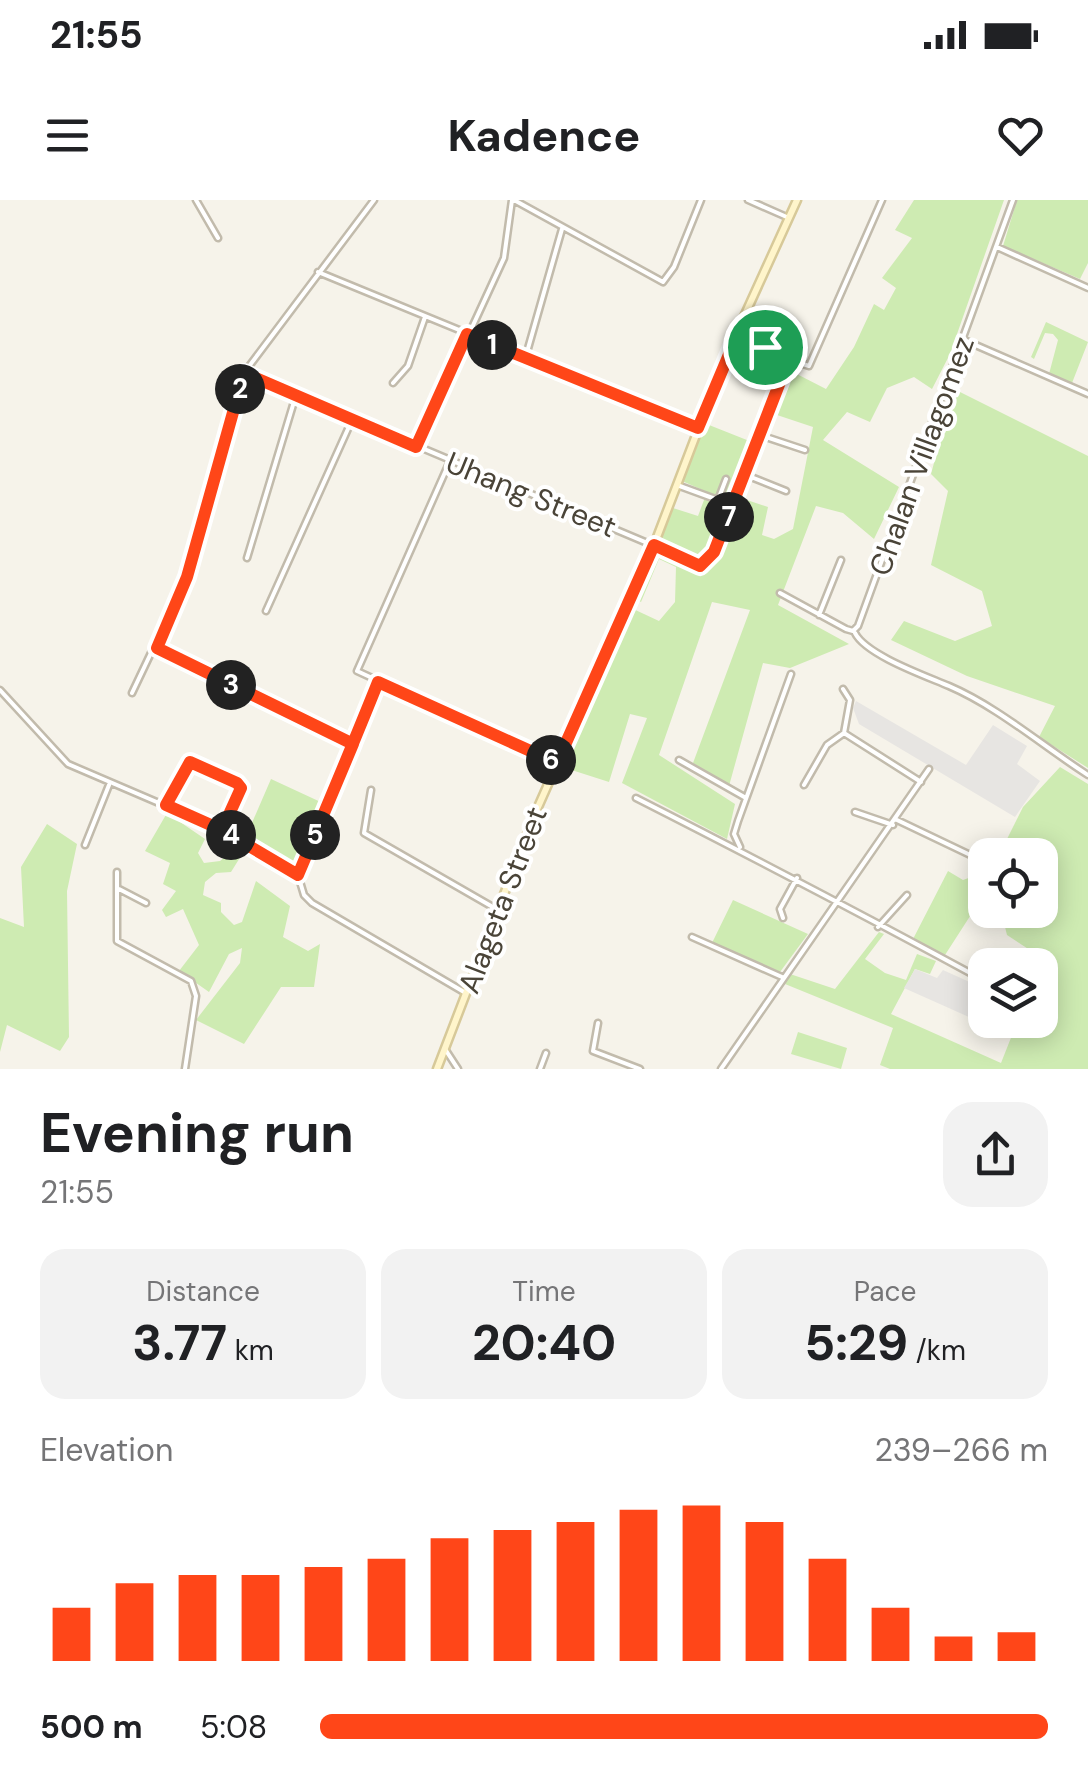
<!DOCTYPE html>
<html lang="en">
<head>
<meta charset="utf-8">
<style>
	body { margin:0; font-family:"DM Sans",sans-serif; background:#f2f2f2; color:#202124; height:100vh; display:flex; flex-direction:column; font-size:38px; white-space:nowrap }
	* { box-sizing:border-box; margin:0 }
	p { font-size:32px; color:#757577 }
	.icon { flex:none; width:55px; height:55px; fill:none; stroke:currentColor; stroke-width:2; stroke-linecap:round; stroke-linejoin:round }
	.map { position:relative; height:869px; overflow:hidden }
	.drawer { display:flex; flex-direction:column; background:#fff; flex:1 }
	.drawer>* { flex:none }
	.controls { position:absolute; left:968px; top:638px; display:grid; gap:20px }
	.controls a { display:grid; place-items:center; width:90px; height:90px; border-radius:20px; background:#fff; box-shadow:0 5px 25px #0003; font-size:50px }
	.pin { position:absolute; display:grid; place-items:center; width:85px; height:85px; color:#fff; margin:-42px; border:5px solid #fff; border-radius:50%; box-shadow:0 2px 10px #0007 }
	.km { position:absolute; width:50px; height:50px; margin:-25px; border-radius:50%; background:#222; color:#fff; font-size:28px; line-height:50px; text-align:center }
	.round { display:grid; place-items:center; flex:none; width:105px; height:105px; border-radius:30px; background:#f2f2f2 }
	.summary { display:flex; align-items:center; justify-content:space-between; height:170px; padding:0 40px }
	h1 { font-size:55px; font-weight:700; line-height:75px }
	.figures { display:grid; grid-template-columns:repeat(3,1fr); gap:15px; height:170px; padding:10px 40px }
	.figures div { display:grid; align-content:center; border-radius:25px; background:#f2f2f2; text-align:center }
	.figures b { font-size:50px; font-weight:700 }
	.figures small { font-size:28px; font-weight:400 }
	.figures p { font-size:28px }
	.chart { height:280px; padding:20px 40px }
	.chart p { display:flex; justify-content:space-between }
	.chart svg { width:100%; height:180px; margin-top:10px; stroke:#ff4618; stroke-width:6 }
	ul { padding:0 40px; list-style:none; font-size:32px }
	li { display:grid; grid-template-columns:160px 120px 1fr; align-items:center; height:75px }
	li i { height:25px; border-radius:12px; background:#ff4618 }
	.status { display:flex; justify-content:space-between; align-items:center; height:70px; padding:0 50px; background:#fff; direction:ltr }
	.status svg { height:28px; fill:currentColor }
	header { display:flex; justify-content:space-between; align-items:center; height:130px; padding:0 40px; background:#fff; font-size:45px; font-weight:700 }
	.map>svg:first-child { display:block }
	.green { fill:#ceebb2 }
	.parking { fill:#e7e5e2 }
	.lines { fill:none; stroke-linecap:round; stroke-linejoin:round }
	.minor-casing { stroke:#c2bbac; stroke-width:9 }
	.secondary-casing { stroke:#d7c999; stroke-width:11 }
	.minor { stroke:#fff; stroke-width:4 }
	.secondary { stroke:#fff5cb; stroke-width:6 }
	.route-casing { stroke:#fff; stroke-width:20 }
	.route { stroke:#ff4618; stroke-width:12 }
	.labels { text-anchor:middle; stroke-width:8; stroke-linejoin:round; paint-order:stroke }
	.street-label { font-size:30px; fill:#4a4438; stroke:#fff }
</style>
</head>
<body>
<div class="status"><b>21:55</b><svg viewBox="0 0 49 12"><path d="M0 12V9h3v3zM5 12V6h3v6zM10 12V3h3v9zM15 12V0h3v12zM26 1h20v11H26zM47 4h2v5h-2z"/></svg></div>
<header><svg class="icon" aria-label="menu" viewBox="0 0 24 24"><path d="M4 6h16M4 12h16M4 18h16"/></svg>Kadence<svg class="icon" aria-label="heart" viewBox="0 0 24 24"><path d="M12 20l-8-8c-3-5 5-10 8-4 3-6 11-1 8 4z"/></svg></header>
<div class="map">
<svg width="1088" height="869" viewBox="0 0 1088 869">
	<rect width="100%" height="100%" fill="#f6f3ea"/>
	<!-- green -->
	<path class="green" d="M 914,0 L 1004,0 L 950,154 L 932,189 L 914,177 L 887,188 L 870,222 L 847,212 L 823,240 L 899,287 L 874,339 L 843,313 L 816,306 L 778,405 L 849,444 L 790,468 L 763,463 L 729,586 L 693,563 L 750,410 L 712,402 L 659,555 L 735,604 L 727,639 L 622,583 L 647,518 L 630,514 L 609,582 L 556,565 L 629,407 L 659,421 L 675,402 L 676,367 L 659,359 L 641,402 L 635,399 L 673,308 L 698,316 L 707,292 L 682,281 L 704,223 L 762,246 L 744,299 L 768,307 L 762,335 L 774,339 L 793,329 L 813,227 L 777,215 L 769,232 L 763,230 L 787,169 L 826,189 L 854,147 L 874,104 L 884,110 L 896,88 L 882,78 L 912,38 L 895,30 Z
		M 1017,0 L 1088,0 L 1088,63 L 1080,79 L 1003,46 Z
		M 1046,122 L 1088,142 L 1072,183 L 1049,174 L 1058,140 L 1053,134 L 1045,133 L 1034,159 L 1031,157 Z
		M 954,189 L 1088,256 L 1088,568 L 1039,537 L 1055,506 L 967,476 L 891,440 L 904,421 L 955,441 L 992,426 L 982,391 L 931,365 L 948,291 L 931,274 Z
		M 1060,567 L 1088,584 L 1088,869 L 890,869 L 880,865 L 893,828 L 785,784 L 790,774 L 835,789 L 879,732 L 884,734 L 865,759 L 885,773 L 906,780 L 917,754 L 936,761 L 930,774 L 915,769 L 891,814 L 1001,863 L 1018,820 L 1040,820 L 1039,756 L 1007,735 L 1005,727 L 974,710 L 945,755 L 912,741 L 948,671 L 963,680 L 985,672 L 985,710 L 1040,710 L 1040,655 L 999,655 L 1023,607 Z
		M 271,579 L 325,604 L 297,669 L 245,639 Z
		M 167,613 L 205,639 L 198,653 L 204,663 L 220,661 L 237,647 L 246,648 L 231,672 L 216,673 L 205,682 L 203,695 L 221,703 L 221,712 L 234,725 L 242,722 L 256,681 L 290,706 L 283,737 L 308,751 L 320,744 L 314,787 L 281,787 L 244,844 L 196,820 L 240,763 L 242,748 L 229,754 L 209,792 L 179,771 L 199,745 L 183,709 L 166,717 L 162,710 L 176,691 L 163,684 L 170,663 L 145,651 Z
		M 47,624 L 77,644 L 67,691 L 69,837 L 60,851 L 7,825 L 0,852 L 0,718 L 24,727 L 21,667 Z
		M 733,700 L 808,734 L 780,772 L 712,743 Z
		M 798,832 L 847,848 L 841,869 L 791,854 Z"/>
	<!-- parking -->
	<path class="parking" d="M 856,501 L 966,565 L 993,525 L 1027,546 L 1017,564 L 1040,581 L 1015,617 L 859,524 L 853,508 Z
		M 915,769 L 937,778 L 943,770 L 985,789 L 985,820 L 1003,820 L 998,830 L 904,788 Z"/>
	<g class="lines">
		<defs>
			<path id="minor" d="M 196,0 L 218,38
				M 514,0 L 663,82 L 674,67 L 701,0
				M 748,0 L 789,18
				M 997,47 L 1088,88
				M 318,72 L 698,228
				M 964,140 L 1088,194
				M 525,159 L 562,29
				M 787,159 L 809,166 L 882,0
				M 244,173 L 702,366 L 736,301 L 787,164 L 785,158 L 738,133
				M 393,183 L 408,166 L 425,117
				M 760,235 L 805,250
				M 417,247 L 504,58 L 512,0
				M 450,261 L 357,471 L 557,563
				M 746,275 L 786,291
				M 677,285 L 718,300 L 726,279
				M 247,358 L 296,195
				M 780,393 L 846,429 L 853,431 L 858,426 L 1013,0
				M 266,411 L 352,220
				M 819,415 L 841,360
				M 855,433 C 866,455 926,476 949,486 C 998,507 1044,547 1088,575
				M 157,448 L 353,544
				M 843,489 L 850,500 L 844,533
				M 0,490 L 68,564 L 222,630 L 298,675 L 304,695 L 312,703 L 464,792
				M 132,493 L 187,377 L 244,173 L 374,0
				M 679,560 L 746,598
				M 804,585 L 827,545 L 844,533 L 921,582
				M 371,590 L 364,633 L 498,710
				M 636,598 C 754,658 869,718 985,781
				M 166,605 L 190,563 L 237,583 L 241,588 L 222,630
				M 855,612 L 893,625
				M 897,620 L 985,662
				M 85,645 L 109,585
				M 740,647 L 734,634 L 738,621 L 791,474
				M 117,672 L 117,741 L 191,781 L 196,796 L 185,869
				M 298,675 L 378,482
				M 119,689 L 146,703
				M 783,718 L 780,709 L 797,678
				M 878,727 L 907,695
				M 692,737 L 782,777
				M 598,823 L 593,851 L 640,869
				M 445,849 L 458,869
				M 540,869 L 546,853
				M 721,869 L 929,569"/>
			<path id="secondary" d="M 437,869 L 534,616 L 654,345 L 727,154 L 797,0"/>
		</defs>
		<!-- minor casing -->
		<use href="#minor" class="minor-casing"/>
		<!-- secondary casing -->
		<use href="#secondary" class="secondary-casing"/>
		<!-- minor -->
		<use href="#minor" class="minor"/>
		<!-- secondary -->
		<use href="#secondary" class="secondary"/>
	</g>
	<g class="lines">
		<defs>
			<path id="route" d="M 765,147 L 738,133 L 698,228 L 467,134 L 416,247 L 244,173 L 187,377 L 157,448 L 353,544 L 298,675 L 222,630 L 166,605 L 190,562 L 237,583 L 241,588 L 222,630 L 298,675 C 325,611 352,547 378,482 L 557,563 L 654,345 L 700,366 L 714,352 L 787,164 L 765,147"/>
		</defs>
		<!-- route casing -->
		<use href="#route" class="route-casing"/>
		<!-- route -->
		<use href="#route" class="route"/>
	</g>
	<g class="labels">
		<!-- street labels -->
		<g class="street-label">
			<text transform="translate(922 256) rotate(-70)" y="10">Chalan Villagomez</text>
			<text transform="translate(531 295) rotate(22)" y="10">Uhang Street</text>
			<text transform="translate(503 700) rotate(-69)" y="10">Alageta Street</text>
		</g>
	</g>
</svg>
<div class="controls">
<a><svg class="icon" aria-label="locate" viewBox="0 0 24 24"><circle cx="12" cy="12" r="6"/><path d="M12 2v4M12 18v4M2 12h4M18 12h4"/></svg></a>
<a><svg class="icon" aria-label="layers" viewBox="0 0 24 24"><path d="M12 4l9 5-9 5-9-5zM3 14l9 5 9-5"/></svg></a>
</div>
<div class="pin" style="left:765px;top:147px;background:#1e9e55"><svg class="icon" aria-label="arrive" viewBox="0 0 24 24"><path d="M6 21V4h12l-3 4 3 4H6"/></svg></div>
<b class="km" style="left:492px;top:145px">1</b>
<b class="km" style="left:240px;top:189px">2</b>
<b class="km" style="left:231px;top:485px">3</b>
<b class="km" style="left:231px;top:635px">4</b>
<b class="km" style="left:315px;top:635px">5</b>
<b class="km" style="left:551px;top:560px">6</b>
<b class="km" style="left:729px;top:317px">7</b>
</div>
<section class="drawer">
<div class="summary"><div><h1>Evening run</h1><p>21:55</p></div><a class="round"><svg class="icon" aria-label="share" viewBox="0 0 24 24"><path d="M12 15V3M7 8l5-5 5 5M5 13v7h14v-7"/></svg></a></div>
<div class="figures">
<div><p>Distance</p><b>3.77<small> km</small></b></div>
<div><p>Time</p><b>20:40</b></div>
<div><p>Pace</p><b>5:29<small> /km</small></b></div>
</div>
<div class="chart"><p><span>Elevation</span>239–266 m</p>
<svg viewBox="0 0 160 44" preserveAspectRatio="none"><path d="M5 44V31M15 44V25M25 44V23M35 44V23M45 44V21M55 44V19M65 44V14M75 44V12M85 44V10M95 44V7M105 44V6M115 44V10M125 44V19M135 44V31M145 44V38M155 44V37"/></svg>
</div>
<ul>
<li><b>500 m</b>5:08<i style="width:100%"></i></li>
</ul>
</section>
</body>
</html>
